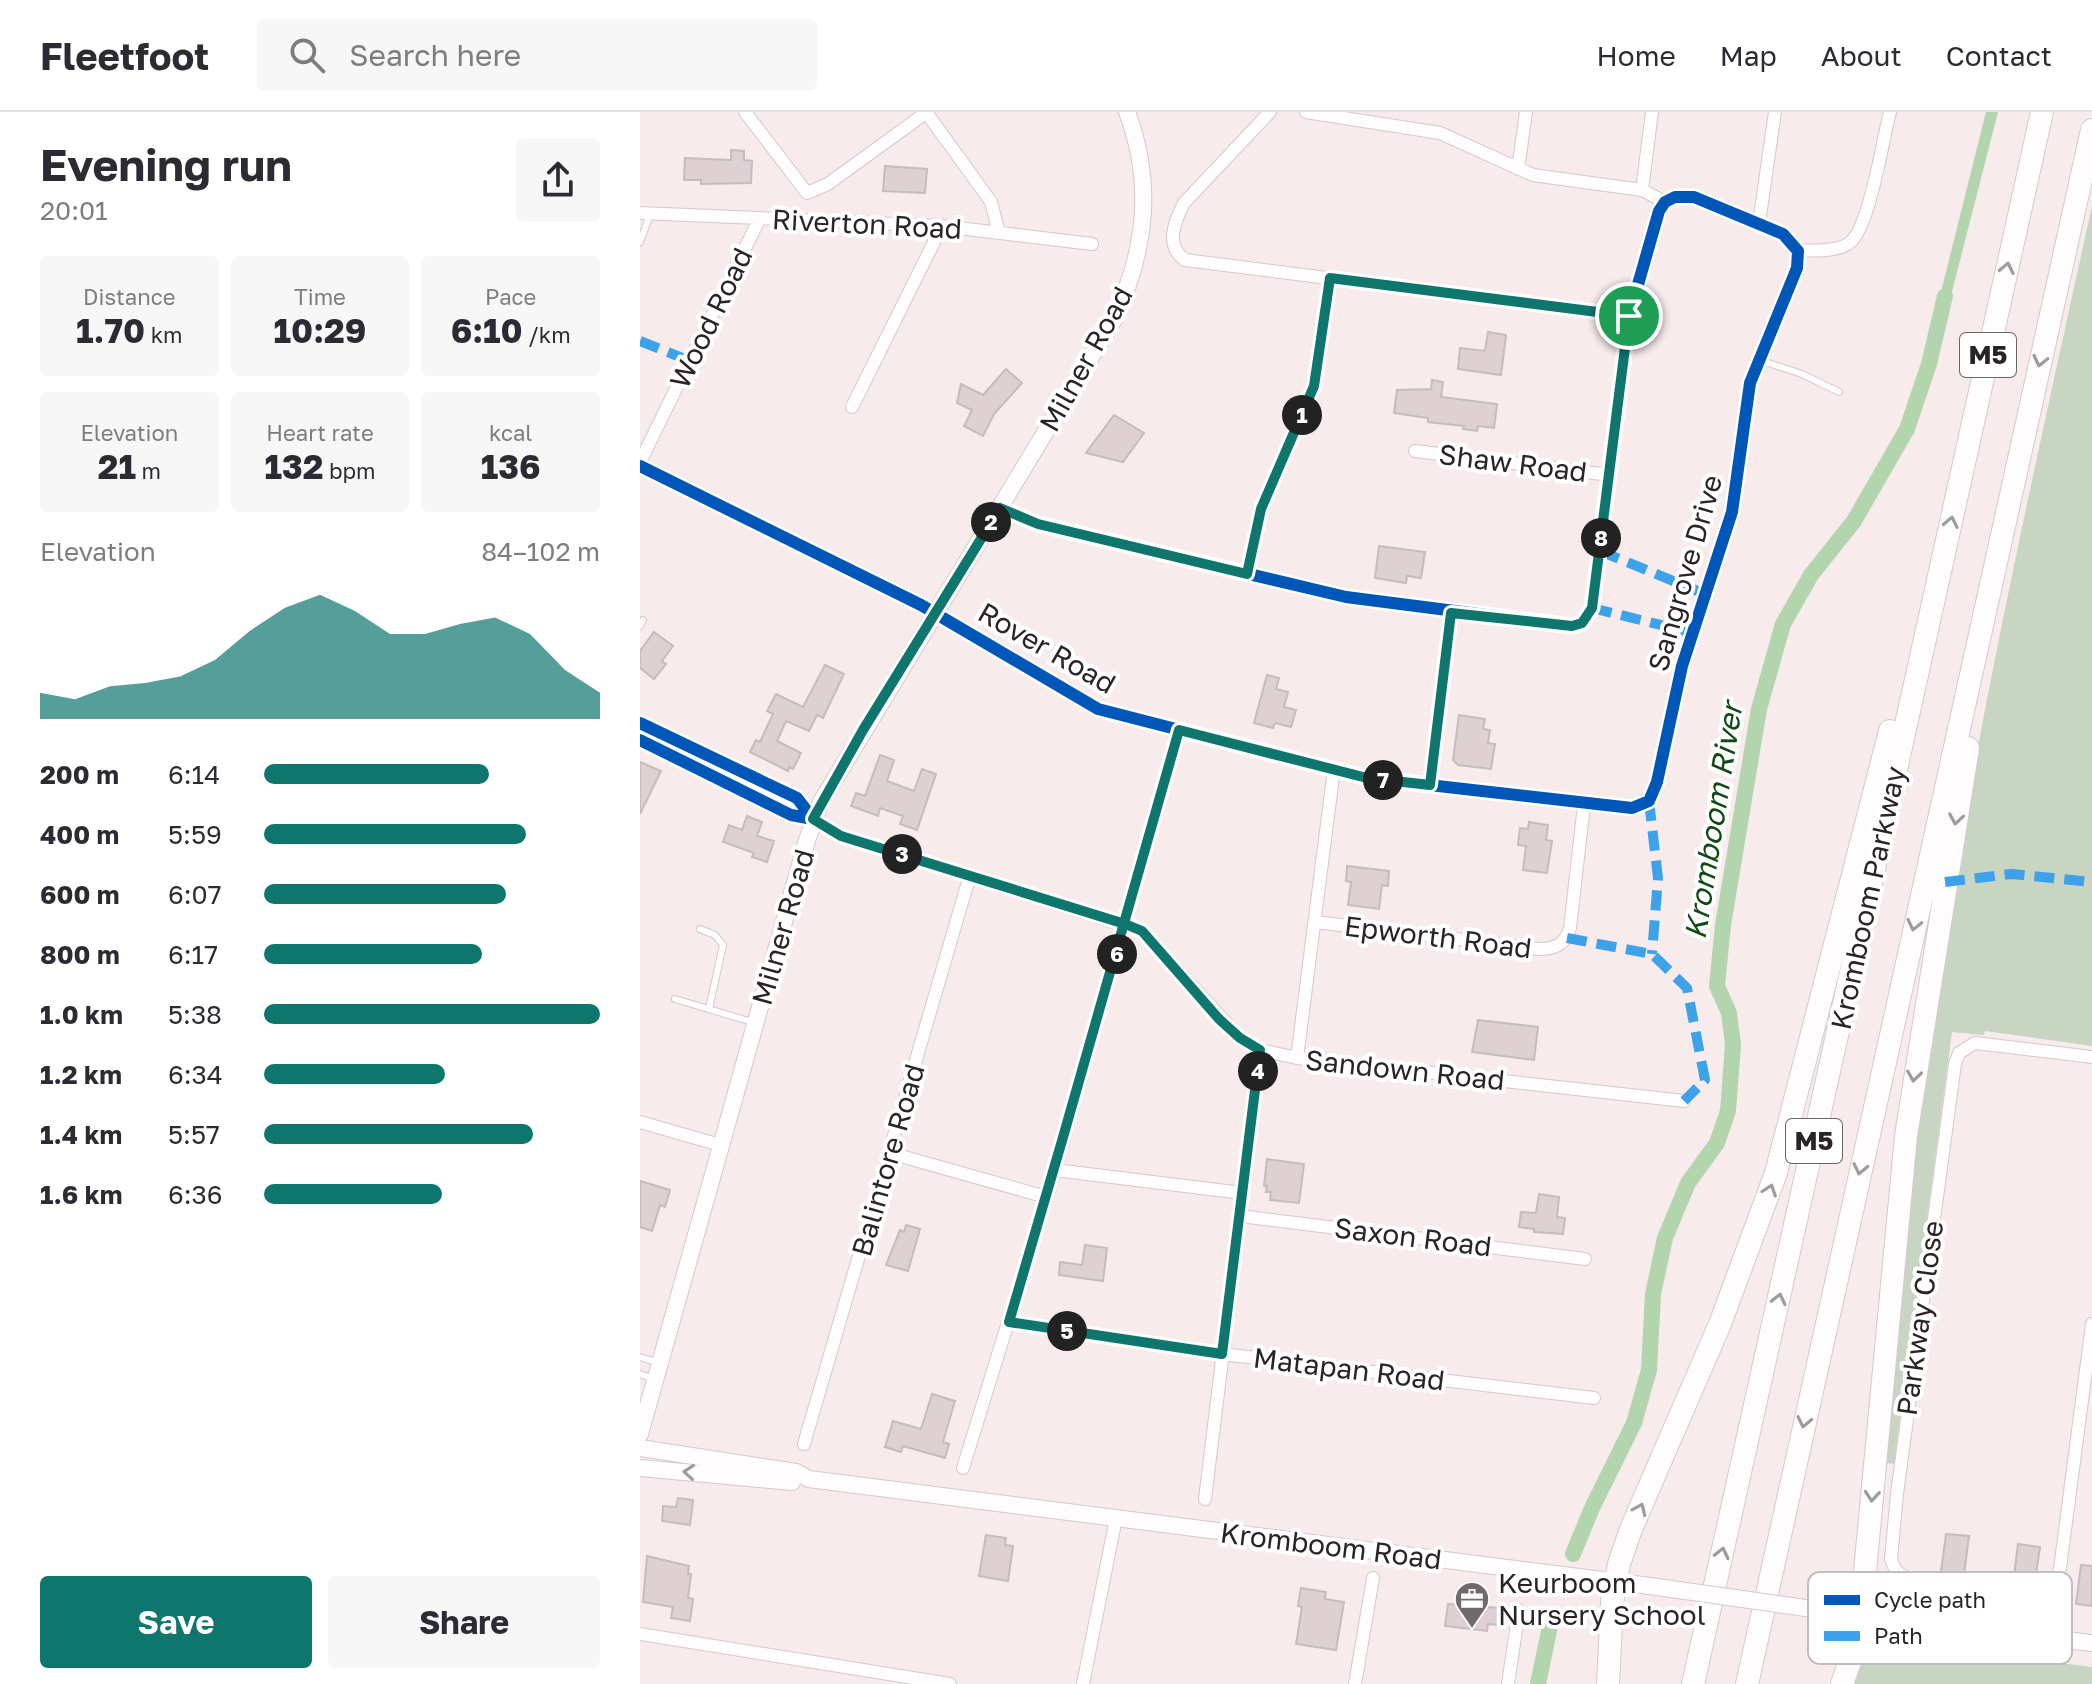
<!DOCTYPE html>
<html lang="en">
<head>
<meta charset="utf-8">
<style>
	body { margin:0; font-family:"Golos Text",sans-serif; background:#f7f7f7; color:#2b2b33; height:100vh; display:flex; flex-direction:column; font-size:30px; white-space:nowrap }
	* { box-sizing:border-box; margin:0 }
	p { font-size:26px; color:#7c7c81 }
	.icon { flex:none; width:44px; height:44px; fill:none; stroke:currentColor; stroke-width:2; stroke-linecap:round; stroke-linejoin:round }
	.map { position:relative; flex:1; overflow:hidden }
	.panel { display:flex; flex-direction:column; background:#fff; width:640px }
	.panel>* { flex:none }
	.pin { position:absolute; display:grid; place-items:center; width:68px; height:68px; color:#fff; margin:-34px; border:4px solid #fff; border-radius:50%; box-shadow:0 2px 8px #0007 }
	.km { position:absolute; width:40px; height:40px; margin:-20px; border-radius:50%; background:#222; color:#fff; font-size:22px; line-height:40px; text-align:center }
	.round { display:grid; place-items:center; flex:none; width:84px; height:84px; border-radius:8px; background:#f7f7f7 }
	.head { display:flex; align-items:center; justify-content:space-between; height:136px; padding:0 40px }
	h1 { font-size:44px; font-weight:700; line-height:60px }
	.metrics { display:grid; grid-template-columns:repeat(3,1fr); gap:12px; height:136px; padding:8px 40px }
	.metrics div { display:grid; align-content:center; border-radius:8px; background:#f7f7f7; text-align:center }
	.metrics b { font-size:34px; font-weight:700 }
	.metrics small { font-size:22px; font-weight:400 }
	.metrics p { font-size:22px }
	.chart { height:224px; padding:16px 40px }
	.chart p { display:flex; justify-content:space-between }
	.chart svg { width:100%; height:144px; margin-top:8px; fill:#0f766e; opacity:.7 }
	.primary-button { display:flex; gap:16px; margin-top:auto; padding:16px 40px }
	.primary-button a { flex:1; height:92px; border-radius:8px; background:#0f766e; color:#fff; font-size:32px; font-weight:700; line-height:92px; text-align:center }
	.primary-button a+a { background:#f7f7f7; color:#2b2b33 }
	ul { padding:0 40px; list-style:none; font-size:26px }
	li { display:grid; grid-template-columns:128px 96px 1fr; align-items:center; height:60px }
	li i { height:20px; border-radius:10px; background:#0f766e }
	header { display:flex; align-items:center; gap:48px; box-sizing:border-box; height:112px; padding:0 40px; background:#fff; border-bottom:2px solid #e1e1e2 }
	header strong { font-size:38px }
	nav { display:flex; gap:44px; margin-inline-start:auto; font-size:28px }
	.search { width:560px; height:72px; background:#f7f7f7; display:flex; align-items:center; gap:20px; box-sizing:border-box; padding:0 28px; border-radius:8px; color:#7c7c81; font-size:30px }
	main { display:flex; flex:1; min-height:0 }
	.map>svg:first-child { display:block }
	.green { fill:#c7d5c2 }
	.water { fill:#b2d5ae }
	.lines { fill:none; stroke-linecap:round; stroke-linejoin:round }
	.canal { stroke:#b2d5ae; stroke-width:16 }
	.building { fill:#dfd0d3; stroke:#c6bcbd; stroke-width:2 }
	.lane-casing { stroke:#d4c9cb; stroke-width:8 }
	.street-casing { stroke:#d4c9cb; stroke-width:14 }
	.secondary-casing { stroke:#d4c9cb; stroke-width:18 }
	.highway-casing { stroke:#d4c9cb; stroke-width:24 }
	.lane { stroke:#fefcfc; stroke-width:6 }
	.street { stroke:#fefcfc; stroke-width:12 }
	.secondary { stroke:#fefcfc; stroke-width:16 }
	.highway { stroke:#fefcfc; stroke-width:22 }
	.secondary-bridge-casing { stroke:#d4c9cb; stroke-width:18; stroke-linecap:butt }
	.secondary-bridge { stroke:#fefcfc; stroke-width:16 }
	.quiet { stroke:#3ea2eb; stroke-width:10; stroke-dasharray:20 10; stroke-linecap:butt }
	.cycleway-casing { stroke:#fff; stroke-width:17 }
	.cycleway { stroke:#0057b8; stroke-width:12 }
	.oneway { stroke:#9f9a9b }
	.route-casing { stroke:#fff; stroke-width:16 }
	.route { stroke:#0f766e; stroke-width:10 }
	.labels { text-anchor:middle; stroke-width:8; stroke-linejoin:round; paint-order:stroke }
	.shield { fill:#fff; stroke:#6b6566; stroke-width:2 }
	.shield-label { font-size:26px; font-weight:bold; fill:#2b2324 }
	.street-label { font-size:28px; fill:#2b2324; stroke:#fff }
	.poi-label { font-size:28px; fill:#2b2324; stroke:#fff; text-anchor:start }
	.water-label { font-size:30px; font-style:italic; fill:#0f4914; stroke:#fff }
	.key { fill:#fff; stroke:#bfbdbd; stroke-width:2 }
	.key-label { font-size:22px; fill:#2b2324 }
</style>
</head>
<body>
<header>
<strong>Fleetfoot</strong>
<div class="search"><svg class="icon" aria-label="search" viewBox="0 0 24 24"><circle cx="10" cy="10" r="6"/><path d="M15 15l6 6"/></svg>Search here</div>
<nav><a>Home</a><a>Map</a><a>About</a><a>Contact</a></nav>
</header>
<main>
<section class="panel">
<div class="head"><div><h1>Evening run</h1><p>20:01</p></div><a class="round"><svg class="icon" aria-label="share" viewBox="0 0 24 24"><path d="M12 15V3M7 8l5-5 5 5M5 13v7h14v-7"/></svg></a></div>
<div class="metrics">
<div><p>Distance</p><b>1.70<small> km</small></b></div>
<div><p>Time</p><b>10:29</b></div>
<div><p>Pace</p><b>6:10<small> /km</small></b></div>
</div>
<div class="metrics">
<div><p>Elevation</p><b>21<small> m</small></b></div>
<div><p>Heart rate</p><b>132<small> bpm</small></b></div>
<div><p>kcal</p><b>136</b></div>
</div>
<div class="chart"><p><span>Elevation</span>84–102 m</p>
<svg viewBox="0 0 160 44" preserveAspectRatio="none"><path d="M0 44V36L10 38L20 34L30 33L40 31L50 26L60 17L70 10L80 6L90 11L100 18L110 18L120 15L130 13L140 18L150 29L160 36V44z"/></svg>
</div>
<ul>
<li><b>200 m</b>6:14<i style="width:67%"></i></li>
<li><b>400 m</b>5:59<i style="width:78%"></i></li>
<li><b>600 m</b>6:07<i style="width:72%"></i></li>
<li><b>800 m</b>6:17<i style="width:65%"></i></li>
<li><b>1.0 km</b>5:38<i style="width:100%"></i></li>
<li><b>1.2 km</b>6:34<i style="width:54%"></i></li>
<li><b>1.4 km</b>5:57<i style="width:80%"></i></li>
<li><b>1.6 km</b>6:36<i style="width:53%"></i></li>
</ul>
<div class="primary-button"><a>Save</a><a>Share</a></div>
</section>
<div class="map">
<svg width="1452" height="1572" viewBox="0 0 1452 1572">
	<rect width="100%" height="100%" fill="#f7ebec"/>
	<!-- green -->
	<path class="green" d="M 1452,94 L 1452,934 L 1345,919 L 1344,923 L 1312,920 L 1254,1352 L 1247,1351 C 1258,1215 1267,1078 1286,943 C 1327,657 1390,375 1452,94 Z
		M 1245,1529 L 1452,1555 L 1452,1572 L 1213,1572 C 1220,1554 1224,1531 1245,1529 Z"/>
	<!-- water -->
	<path class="water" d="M 1346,0 L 1358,0 L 1305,207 L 1295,204 Z"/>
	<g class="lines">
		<!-- canal -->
		<path class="canal" d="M 933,1442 L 952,1396 L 994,1311 L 1009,1258 L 1013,1182 L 1025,1126 L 1048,1071 L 1077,1031 L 1088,999 L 1093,932 L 1089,901 L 1077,874 L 1083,813 L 1119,597 L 1143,512 L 1171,463 L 1214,409 L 1267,317 L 1289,252 L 1305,184
			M 898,1572 L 909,1519"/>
	</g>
	<!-- building -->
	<path class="building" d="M 91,38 L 104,39 L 104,48 L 112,49 L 111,71 L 61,72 L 61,68 L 44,68 L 45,46 L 91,48 Z
		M 245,54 L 287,57 L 285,81 L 243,79 Z
		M 848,220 L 866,223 L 861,263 L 818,257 L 820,236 L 845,239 Z
		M 366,257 L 382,271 L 354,302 L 343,324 L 324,314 L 332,298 L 317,291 L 321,272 L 343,283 Z
		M 792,268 L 803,270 L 801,285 L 857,292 L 854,316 L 838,314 L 837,319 L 823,317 L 824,314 L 788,310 L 788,306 L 754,301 L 757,278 L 791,277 Z
		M 474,303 L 504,321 L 483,350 L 446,341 Z
		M 739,434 L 785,440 L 781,466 L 767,464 L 766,471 L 735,466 Z
		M 14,520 L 33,534 L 22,549 L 26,552 L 14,567 L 0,556 L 0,539 Z
		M 185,553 L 204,562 L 183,606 L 177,603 L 169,619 L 146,609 L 137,629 L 161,641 L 153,657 L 149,655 L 148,659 L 110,640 L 116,628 L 120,630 L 133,602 L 127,599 L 136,582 L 163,595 Z
		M 627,563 L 639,566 L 636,577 L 648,580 L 644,595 L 656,598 L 651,615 L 635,611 L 633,616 L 614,611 Z
		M 819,603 L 845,607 L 843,617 L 850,618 L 848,631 L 855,632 L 851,657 L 818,653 L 813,648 Z
		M 240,643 L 254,648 L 247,669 L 274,679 L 282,657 L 296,662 L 277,718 L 260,712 L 263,704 L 240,696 L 238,704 L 211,694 L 216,681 L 225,684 Z
		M 0,650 L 21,659 L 0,702 Z
		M 107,704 L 122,710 L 117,724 L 134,729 L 127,750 L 112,745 L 114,741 L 83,730 L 89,713 L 102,718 Z
		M 889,710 L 908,713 L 906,728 L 912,729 L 907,761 L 883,758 L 886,734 L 878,733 L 880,716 L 888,717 Z
		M 707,754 L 749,759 L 748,774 L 742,773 L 739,797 L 708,793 L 711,770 L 706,769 Z
		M 838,908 L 898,915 L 894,948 L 832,940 Z
		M 627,1047 L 664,1052 L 659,1091 L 630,1088 L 631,1080 L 626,1080 L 627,1074 L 624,1074 Z
		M 0,1069 L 30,1078 L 25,1095 L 20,1093 L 12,1119 L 0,1115 Z
		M 899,1082 L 919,1085 L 917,1105 L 925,1106 L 923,1122 L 894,1120 L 894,1117 L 879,1115 L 881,1100 L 896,1101 Z
		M 266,1113 L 280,1117 L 268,1159 L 246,1153 L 260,1118 L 264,1120 Z
		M 445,1133 L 467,1136 L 463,1169 L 419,1163 L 420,1150 L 442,1153 Z
		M 292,1282 L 315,1289 L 303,1330 L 309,1332 L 305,1346 L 263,1334 L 261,1340 L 245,1335 L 253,1309 L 281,1317 Z
		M 38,1386 L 53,1388 L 50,1413 L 22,1409 L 23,1394 L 36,1395 Z
		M 1306,1422 L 1329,1424 L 1322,1478 L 1299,1475 Z
		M 346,1423 L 366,1426 L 365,1433 L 373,1434 L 368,1469 L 339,1464 Z
		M 1378,1432 L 1400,1435 L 1392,1490 L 1371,1488 Z
		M 7,1444 L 49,1454 L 48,1462 L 51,1462 L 48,1486 L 53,1487 L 50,1509 L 31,1506 L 33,1495 L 3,1490 Z
		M 1441,1453 L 1452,1454 L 1452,1494 L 1436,1492 Z
		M 661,1476 L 686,1480 L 685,1487 L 704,1490 L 696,1538 L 656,1532 L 662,1495 L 658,1494 Z
		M 808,1492 L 861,1496 L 859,1513 L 848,1512 L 847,1519 L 805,1514 Z"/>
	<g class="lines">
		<defs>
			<path id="lane" d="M 0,130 L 10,103
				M 1119,248 L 1162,262 L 1199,280
				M 0,514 L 3,508
				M 60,817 L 75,823 L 83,833 L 69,897
				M 35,887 L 112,910
				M 0,1245 L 19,1251
				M 0,1262 L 15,1267"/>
			<path id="street" d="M 105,0 L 167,81
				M 286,0 L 351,90 L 359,121
				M 630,0 L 544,91 C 534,110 525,134 545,148 L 989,204
				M 666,0 L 800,21 L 893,63 L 1002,78 L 1025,90
				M 878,57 L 886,0
				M 1002,78 L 1012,0
				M 167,81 L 188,72 L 287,0
				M 0,101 L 302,114 L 452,132
				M 1119,111 L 1135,0
				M 1158,139 C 1173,138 1195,140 1208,132 C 1229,120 1243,26 1250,0
				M 212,295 L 302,114
				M 775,339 L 970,363
				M 0,350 L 120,106
				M 0,354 L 281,493 L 458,597 L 727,666 L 992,696 L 1009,689 L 1017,670 L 1042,554 L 1092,400 L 1110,271 L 1157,156 L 1158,139 L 1143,122 L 1054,85 L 1035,85 L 1025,90 L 1019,99 L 989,204 L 952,496 L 942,511 L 932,514 L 706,485 L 398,412 L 360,396
				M 607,462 L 621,397 L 674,274 L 690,166
				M 790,673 L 811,501
				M 173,707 L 201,724 L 502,819 L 600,926 L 620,938 L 657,946 L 1044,989
				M 676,810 L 898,837 C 915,837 925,833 930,816 L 944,693
				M 657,946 L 694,657
				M 0,1010 L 80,1033
				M 250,1041 L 406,1085
				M 415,1058 L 602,1081
				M 600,1104 L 945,1147
				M 369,1210 L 582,1242 L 954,1286
				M 164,1332 L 330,763
				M 323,1356 L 415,1058 L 539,618
				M 565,1387 L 620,938
				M 1278,1468 C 1263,1466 1256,1463 1251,1447 L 1257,1382 L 1315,952 L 1319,941 L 1335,931 L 1452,945
				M 0,1522 L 310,1572
				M 1411,1525 L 1452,1212
				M 443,1572 L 476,1406
				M 715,1572 L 733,1466
				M 868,1572 L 879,1498"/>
			<path id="secondary" d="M 0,619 L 173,707
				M 0,1322 L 167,728 L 181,690 L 474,207 C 506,139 514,72 487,0
				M 0,1336 L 156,1360 L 169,1367 L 1010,1474
				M 0,1356 L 152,1370
				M 1180,1498 L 1452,1531"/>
			<path id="highway" d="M 968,1572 L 972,1491 L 979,1452 L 991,1417 L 1080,1212 L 1136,1061 L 1250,619
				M 1053,1572 L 1402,0
				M 1107,1572 L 1452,18
				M 1202,1572 L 1213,1541 L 1221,1502 L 1266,1024 L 1328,636"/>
		</defs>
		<!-- lane casing -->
		<use href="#lane" class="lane-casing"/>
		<!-- street casing -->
		<use href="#street" class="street-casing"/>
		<!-- secondary casing -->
		<use href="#secondary" class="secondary-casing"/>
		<!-- highway casing -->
		<use href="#highway" class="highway-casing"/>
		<!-- lane -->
		<use href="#lane" class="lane"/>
		<!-- street -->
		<use href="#street" class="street"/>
		<!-- secondary -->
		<use href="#secondary" class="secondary"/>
		<!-- highway -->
		<use href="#highway" class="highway"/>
		<defs>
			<path id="secondary-bridge" d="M 1010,1474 L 1180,1498"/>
		</defs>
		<!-- secondary-bridge casing -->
		<use href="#secondary-bridge" class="secondary-bridge-casing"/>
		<!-- secondary-bridge -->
		<use href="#secondary-bridge" class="secondary-bridge"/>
		<!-- quiet -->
		<path class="quiet" d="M 0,229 L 50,249
			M 960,439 L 1065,482
			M 952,496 L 1053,521
			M 1009,689 L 1018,766 L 1012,842
			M 1305,770 L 1371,762 L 1452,770
			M 927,826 L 1012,842 L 1047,876 L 1065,968 L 1044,989"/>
		<defs>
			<path id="cycleway" d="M 0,354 L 281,493 L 458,597 L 727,666 L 992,696 L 1009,689 L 1017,670 L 1042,554 L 1092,400 L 1110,271 L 1157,156 L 1158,139 L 1143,122 L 1054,85 L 1035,85 L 1025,90 L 1019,99 L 989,204 L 952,496 L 942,511 L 932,514 L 706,485 L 398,412 L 360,396
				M 0,611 L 157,686 L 173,707
				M 0,628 L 151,703 L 173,707"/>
		</defs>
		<!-- cycleway casing -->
		<use href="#cycleway" class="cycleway-casing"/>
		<!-- cycleway -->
		<use href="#cycleway" class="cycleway"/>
	</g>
	<!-- one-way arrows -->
	<defs><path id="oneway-chevron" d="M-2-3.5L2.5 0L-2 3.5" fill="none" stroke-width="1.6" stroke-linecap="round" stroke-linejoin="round" transform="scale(2)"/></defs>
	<g class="oneway">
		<use href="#oneway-chevron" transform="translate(1367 156) rotate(-78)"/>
		<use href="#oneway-chevron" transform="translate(1400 249) rotate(103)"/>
		<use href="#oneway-chevron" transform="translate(1311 410) rotate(-78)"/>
		<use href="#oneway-chevron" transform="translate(1316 707) rotate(99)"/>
		<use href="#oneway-chevron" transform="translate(1274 813) rotate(103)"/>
		<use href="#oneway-chevron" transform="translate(1274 964) rotate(98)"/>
		<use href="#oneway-chevron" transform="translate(1220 1057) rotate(102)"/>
		<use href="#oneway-chevron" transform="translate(1130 1078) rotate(-71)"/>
		<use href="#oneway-chevron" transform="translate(1139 1187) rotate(-77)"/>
		<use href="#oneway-chevron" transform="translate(1164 1310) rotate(102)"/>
		<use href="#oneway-chevron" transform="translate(49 1360) rotate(-175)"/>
		<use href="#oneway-chevron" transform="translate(1232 1384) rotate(95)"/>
		<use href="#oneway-chevron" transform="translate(1000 1397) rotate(-66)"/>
		<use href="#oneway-chevron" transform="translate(1082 1441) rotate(-77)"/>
	</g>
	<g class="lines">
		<defs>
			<path id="route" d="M 989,204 L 690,166 L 674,274 L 621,397 L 607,462 L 398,412 L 360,396 L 223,618 L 173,707 L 201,724 L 485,812 L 502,819 L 579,907 L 600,926 L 620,938 L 582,1242 L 369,1210 C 427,1013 484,815 539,618 L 727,666 L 790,673 L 811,501 L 932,514 L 942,511 L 952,496 L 989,204"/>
		</defs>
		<!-- route casing -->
		<use href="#route" class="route-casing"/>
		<!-- route -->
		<use href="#route" class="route"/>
	</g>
	<!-- icons -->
	<defs>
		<symbol id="office-pin" viewBox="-11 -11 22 30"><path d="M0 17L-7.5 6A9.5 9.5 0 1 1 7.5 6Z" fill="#72696a" stroke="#fff"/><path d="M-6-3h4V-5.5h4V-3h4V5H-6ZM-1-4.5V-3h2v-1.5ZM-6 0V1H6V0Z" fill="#fff"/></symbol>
	</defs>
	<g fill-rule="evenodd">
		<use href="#office-pin" x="812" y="1467" width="40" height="54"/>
	</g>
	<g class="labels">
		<!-- shield labels -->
		<g class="shield">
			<rect x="1320" y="221" width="56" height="44" rx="6"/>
			<rect x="1146" y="1007" width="56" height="44" rx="6"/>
		</g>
		<g class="shield-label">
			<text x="1348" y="252">M5</text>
			<text x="1174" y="1038">M5</text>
		</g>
		<!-- street labels -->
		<g class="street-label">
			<text transform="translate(227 112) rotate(3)" y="10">Riverton Road</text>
			<text transform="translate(71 206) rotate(-64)" y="10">Wood Road</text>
			<text transform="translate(446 247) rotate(-61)" y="10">Milner Road</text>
			<text transform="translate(873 351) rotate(7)" y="10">Shaw Road</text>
			<text transform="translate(1045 461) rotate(-74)" y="10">Sangrove Drive</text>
			<text transform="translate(407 536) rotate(30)" y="10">Rover Road</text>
			<text transform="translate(1228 786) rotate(-78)" y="10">Kromboom Parkway</text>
			<text transform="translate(143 815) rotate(-74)" y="10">Milner Road</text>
			<text transform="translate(798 825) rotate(7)" y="10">Epworth Road</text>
			<text transform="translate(765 958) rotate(6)" y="10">Sandown Road</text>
			<text transform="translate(248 1048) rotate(-74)" y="10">Balintore Road</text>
			<text transform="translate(773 1125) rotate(7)" y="10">Saxon Road</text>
			<text transform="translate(1280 1206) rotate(-82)" y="10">Parkway Close</text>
			<text transform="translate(709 1257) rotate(7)" y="10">Matapan Road</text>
			<text transform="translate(691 1434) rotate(7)" y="10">Kromboom Road</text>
		</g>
		<!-- poi labels -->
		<g class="poi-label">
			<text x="858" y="1481">Keurboom<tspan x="858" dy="32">Nursery School</tspan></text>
		</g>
		<!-- water labels -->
		<g class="water-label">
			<text transform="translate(1074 709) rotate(-81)" y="10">Kromboom River</text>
		</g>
	</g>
	<!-- legend -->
	<rect x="1168" y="1460" width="264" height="92" rx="12" class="key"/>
	<rect x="1184" y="1483" width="36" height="10" fill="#0057b8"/>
	<rect x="1184" y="1519" width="36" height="10" fill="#3ea2eb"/>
	<g class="key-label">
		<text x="1234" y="1496">Cycle path</text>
		<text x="1234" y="1532">Path</text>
	</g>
</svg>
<div class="pin" style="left:989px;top:204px;background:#1e9e55"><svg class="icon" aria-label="arrive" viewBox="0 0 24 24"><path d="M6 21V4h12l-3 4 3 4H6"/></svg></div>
<b class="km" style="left:662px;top:303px">1</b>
<b class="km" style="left:351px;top:410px">2</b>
<b class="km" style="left:262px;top:742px">3</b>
<b class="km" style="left:618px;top:959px">4</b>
<b class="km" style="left:427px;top:1219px">5</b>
<b class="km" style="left:477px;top:842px">6</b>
<b class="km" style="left:743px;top:668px">7</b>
<b class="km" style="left:961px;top:426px">8</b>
</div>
</main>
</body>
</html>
